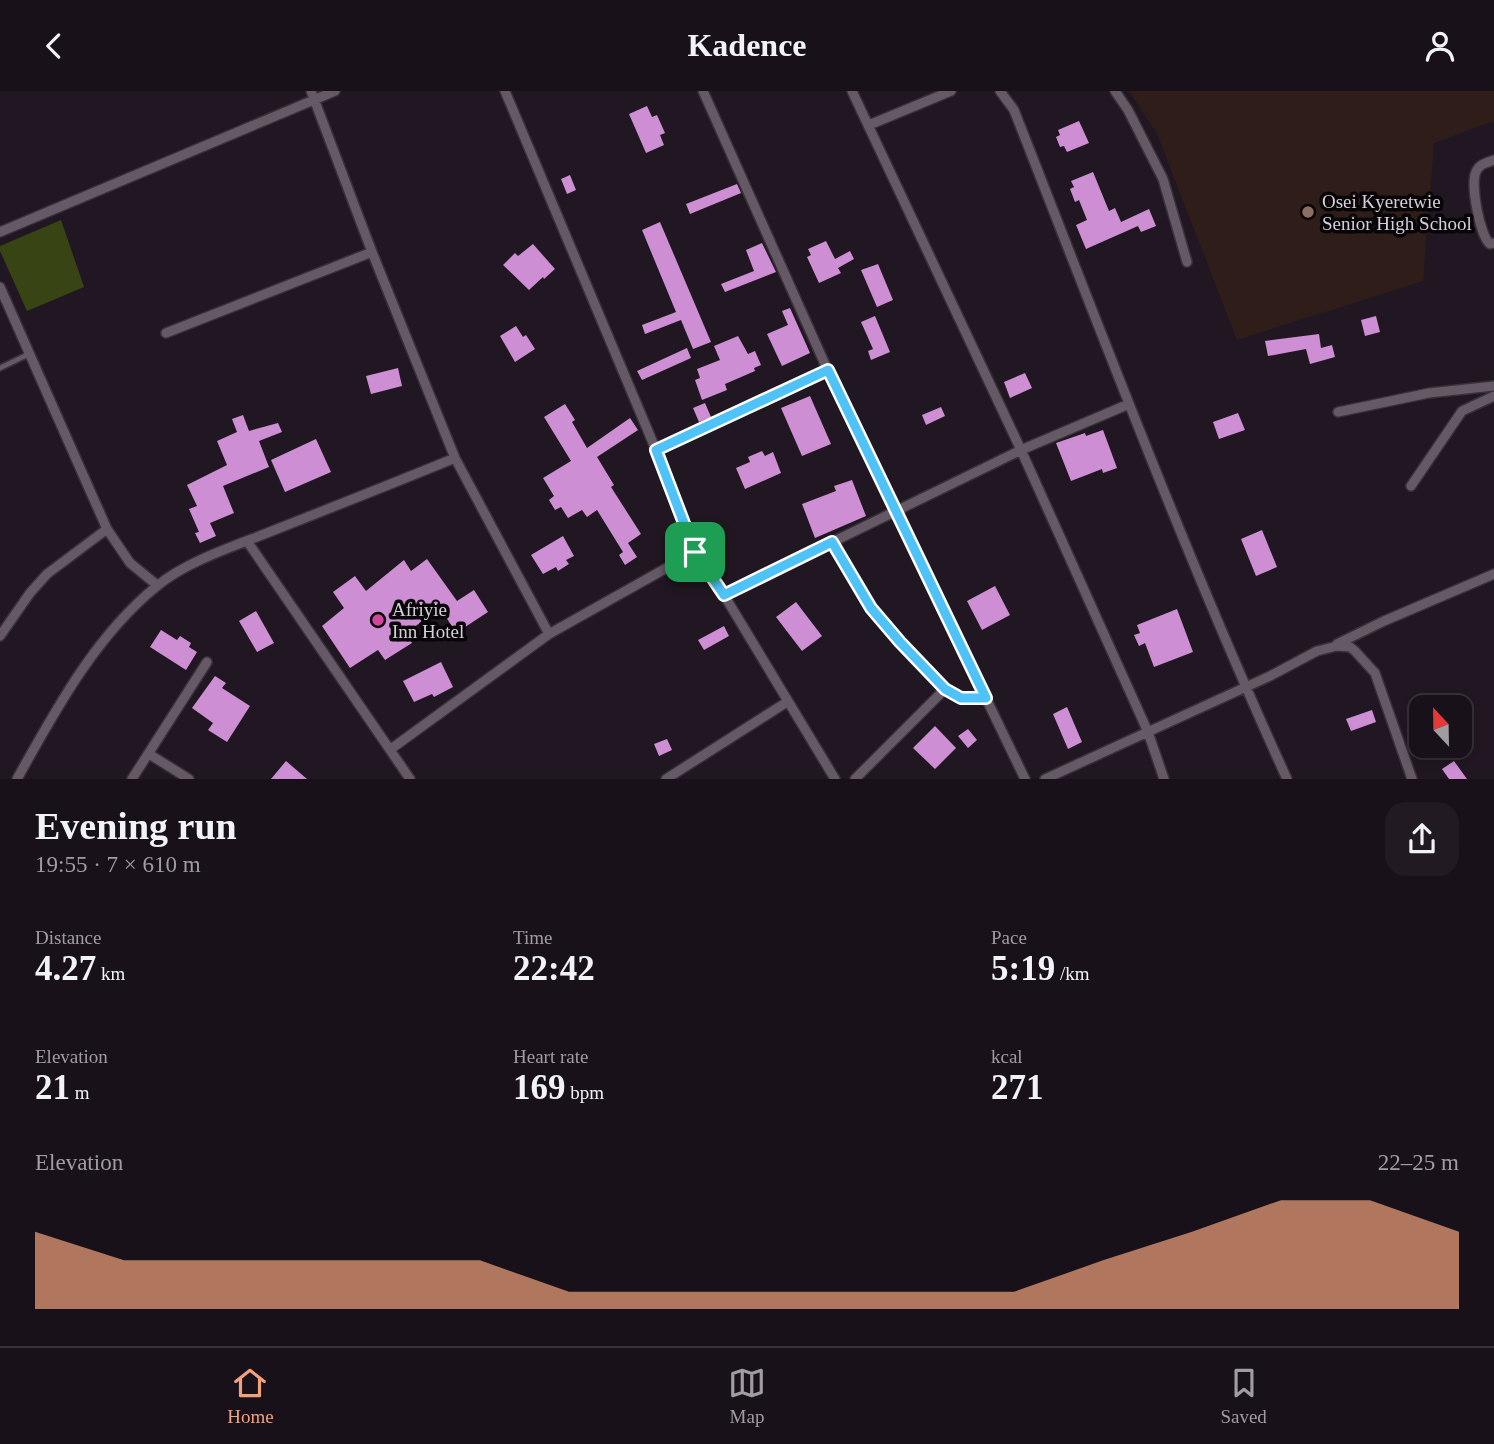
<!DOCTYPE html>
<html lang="en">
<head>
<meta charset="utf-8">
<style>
	body { margin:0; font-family:"Times New Roman",serif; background:#221a23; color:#f1f3f6; height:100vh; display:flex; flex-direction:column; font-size:26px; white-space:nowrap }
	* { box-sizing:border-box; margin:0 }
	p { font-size:23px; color:#9f9da2 }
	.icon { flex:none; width:38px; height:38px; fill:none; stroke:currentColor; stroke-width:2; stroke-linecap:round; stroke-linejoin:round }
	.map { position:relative; height:688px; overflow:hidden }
	.side { display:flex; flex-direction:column; background:#19111a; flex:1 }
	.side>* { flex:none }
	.needle { width:46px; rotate:338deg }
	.controls { position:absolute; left:1409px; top:604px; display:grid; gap:14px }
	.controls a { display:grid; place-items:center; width:63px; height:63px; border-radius:14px; background:#19111a; box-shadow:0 4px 10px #0003,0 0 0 2px #373139; font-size:35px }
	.pin { position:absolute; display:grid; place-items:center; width:60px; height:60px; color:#fff; margin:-30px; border-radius:14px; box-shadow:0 4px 10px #0006 }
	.round { display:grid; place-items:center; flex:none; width:74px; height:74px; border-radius:21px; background:#221a23 }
	.headline { display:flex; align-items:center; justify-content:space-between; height:119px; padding:0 35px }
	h1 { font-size:38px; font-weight:700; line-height:52px }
	.stats { display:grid; grid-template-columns:repeat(3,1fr); gap:10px; height:119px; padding:7px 35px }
	.stats div { display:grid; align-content:center }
	.stats b { font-size:35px; font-weight:700 }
	.stats small { font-size:19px; font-weight:400 }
	.stats p { font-size:19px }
	.chart { height:196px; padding:14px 35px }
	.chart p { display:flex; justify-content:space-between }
	.chart svg { width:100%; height:126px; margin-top:7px; fill:#f1a17c; opacity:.7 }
	header { display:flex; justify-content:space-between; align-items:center; height:91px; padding:0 35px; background:#19111a; font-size:32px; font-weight:700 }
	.dock { display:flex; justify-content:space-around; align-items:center; height:98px; border-top:2px solid #373139; background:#19111a; font-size:19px; color:#9f9da2 }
	.dock a { display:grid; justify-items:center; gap:4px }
	.dock .on { color:#f1a17c }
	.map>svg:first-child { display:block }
	.education { fill:#2f1d1a }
	.green { fill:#394415 }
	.building { fill:#cd8ed3 }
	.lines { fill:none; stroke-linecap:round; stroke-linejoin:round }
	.lane-casing { stroke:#373138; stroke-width:8 }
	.street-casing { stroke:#373138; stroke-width:12 }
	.lane { stroke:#655966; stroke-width:4.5 }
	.street { stroke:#655966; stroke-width:9 }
	.route-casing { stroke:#fff; stroke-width:14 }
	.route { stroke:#4fc3f7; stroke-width:9 }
	.education-dot { fill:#8d6e63; stroke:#080508; stroke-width:2.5 }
	.hotel-dot { fill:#d1479c; stroke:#080508; stroke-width:2.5 }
	.labels { text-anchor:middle; stroke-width:7; stroke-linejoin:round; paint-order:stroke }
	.poi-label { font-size:19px; fill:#d6cfd7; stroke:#080508; text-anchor:start }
</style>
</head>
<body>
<header><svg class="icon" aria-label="back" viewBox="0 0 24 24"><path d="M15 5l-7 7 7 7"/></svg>Kadence<svg class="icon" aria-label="person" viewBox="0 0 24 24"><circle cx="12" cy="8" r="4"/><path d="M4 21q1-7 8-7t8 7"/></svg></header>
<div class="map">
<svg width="1494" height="688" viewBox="0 0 1494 688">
	<rect width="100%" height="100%" fill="#211722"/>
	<!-- education -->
	<path class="education" d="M 1129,0 L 1494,0 L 1494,30 L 1434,52 L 1423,190 L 1237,249 L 1157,43 Z"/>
	<!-- green -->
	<path class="green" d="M 61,129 L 84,196 L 27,220 L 0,160 L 0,155 Z"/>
	<!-- building -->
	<path class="building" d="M 647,15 L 652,26 L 657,24 L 665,42 L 660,44 L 664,54 L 646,62 L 629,23 Z
		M 1079,30 L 1089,52 L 1067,61 L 1064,55 L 1060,56 L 1056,46 L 1060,44 L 1058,39 Z
		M 1093,81 L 1109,120 L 1115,117 L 1121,131 L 1149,118 L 1156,135 L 1141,141 L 1138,135 L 1086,158 L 1076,134 L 1087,129 L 1079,109 L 1075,111 L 1070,98 L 1074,96 L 1071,90 Z
		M 570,84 L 576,99 L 567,103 L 561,88 Z
		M 737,93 L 741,102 L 690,123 L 686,113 Z
		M 660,131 L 711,251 L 693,258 L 681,229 L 645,243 L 642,234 L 676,221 L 642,139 Z
		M 826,150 L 835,168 L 850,160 L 854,168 L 838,177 L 841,182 L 819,192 L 807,166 L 811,164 L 808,158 Z
		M 762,152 L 776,181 L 725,201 L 721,193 L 754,180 L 746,159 Z
		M 533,153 L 555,178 L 544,188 L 543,186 L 529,199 L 503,174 L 515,162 L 518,165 Z
		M 878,173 L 893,209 L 877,216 L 861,179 Z
		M 790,217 L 810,262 L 782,275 L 767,243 L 788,234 L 782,220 Z
		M 875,225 L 890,261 L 871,269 L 868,260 L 873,258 L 861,231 Z
		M 1376,225 L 1380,241 L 1365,245 L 1361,229 Z
		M 516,235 L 523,246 L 526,244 L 535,258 L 515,271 L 500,245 Z
		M 1319,243 L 1321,257 L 1332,254 L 1335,266 L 1310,273 L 1306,258 L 1268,265 L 1265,250 Z
		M 738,245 L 748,263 L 755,260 L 761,274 L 754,277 L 755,280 L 725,293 L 727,299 L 702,309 L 695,289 L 700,287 L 697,278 L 720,269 L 714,255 Z
		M 687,257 L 691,267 L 642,289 L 637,280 Z
		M 398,277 L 402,295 L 371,303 L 366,285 Z
		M 1025,282 L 1032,297 L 1010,307 L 1004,291 Z
		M 810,305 L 831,353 L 802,365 L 781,317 Z
		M 705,312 L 711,326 L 699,331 L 693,317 Z
		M 565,313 L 575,329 L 572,331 L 587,357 L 630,327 L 638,339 L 597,366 L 614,394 L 611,396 L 641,443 L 628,452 L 637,466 L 625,474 L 619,464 L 623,461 L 597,419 L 587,426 L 582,419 L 568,427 L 561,416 L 555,419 L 549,409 L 554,405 L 543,387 L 571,370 L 544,326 Z
		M 941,316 L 945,325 L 926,334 L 922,324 Z
		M 1238,322 L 1245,339 L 1219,348 L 1213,331 Z
		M 243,324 L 249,340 L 278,332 L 282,341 L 259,350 L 269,376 L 223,395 L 234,422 L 210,432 L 216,445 L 200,452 L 195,442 L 199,441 L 189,418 L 197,415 L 187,394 L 227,374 L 217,350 L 237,341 L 232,328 Z
		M 1103,339 L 1117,377 L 1103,382 L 1102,378 L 1071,390 L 1056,352 L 1085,342 L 1086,345 Z
		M 316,348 L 331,381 L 285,401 L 271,369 Z
		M 762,360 L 765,365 L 773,361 L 781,382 L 745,398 L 736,377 L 750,371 L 748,366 Z
		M 852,389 L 866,425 L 815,447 L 802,413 L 836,400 L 834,395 Z
		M 1262,439 L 1277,476 L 1256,485 L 1241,448 Z
		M 563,445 L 574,465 L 566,469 L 569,473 L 558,480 L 556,476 L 543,483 L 531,464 Z
		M 427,468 L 457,510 L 474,499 L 488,521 L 456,542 L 441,518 L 405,542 L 412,552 L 385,569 L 378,559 L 350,577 L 322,535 L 344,517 L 333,501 L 355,485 L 366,500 L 404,469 L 411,480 Z
		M 995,495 L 1010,524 L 982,539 L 967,510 Z
		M 796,511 L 822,545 L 802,560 L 776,526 Z
		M 1177,518 L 1193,561 L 1154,576 L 1145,552 L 1139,555 L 1134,544 L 1140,542 L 1137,534 Z
		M 256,520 L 274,552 L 257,561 L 239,530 Z
		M 724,535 L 729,545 L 704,559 L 698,549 Z
		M 161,539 L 177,549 L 180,545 L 191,552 L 189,556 L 197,561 L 186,579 L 150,556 Z
		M 441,571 L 453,596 L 434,606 L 432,603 L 414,611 L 403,590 Z
		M 215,585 L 226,592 L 222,597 L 250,615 L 227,651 L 208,639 L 213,632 L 192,617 Z
		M 1067,616 L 1082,651 L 1068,658 L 1053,623 Z
		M 1372,619 L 1376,631 L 1351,640 L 1346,628 Z
		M 935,635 L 956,657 L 935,678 L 913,657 Z
		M 968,638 L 977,649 L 968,657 L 958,645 Z
		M 667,648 L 672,659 L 659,665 L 654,653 Z
		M 286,670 L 307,688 L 271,688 Z
		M 1454,670 L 1467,688 L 1449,688 L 1442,678 Z"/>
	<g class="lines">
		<defs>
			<path id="lane" d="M 0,277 L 29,263"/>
			<path id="street" d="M 311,0 L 372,161 L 455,367 L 549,543
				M 505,0 L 656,359 L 695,461 L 724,504 L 835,688
				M 703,0 L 828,280 L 1025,688
				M 852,0 L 1021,359 L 1148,641 L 1164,688
				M 1000,0 L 1014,19 C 1102,243 1187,469 1287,688
				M 1115,0 L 1128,19 L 1163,88 L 1187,171
				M 869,34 L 951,0
				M 1494,69 C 1486,72 1479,73 1476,81 C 1470,93 1480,145 1490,153 L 1494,152
				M 0,141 L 335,0
				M 0,196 L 107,438 L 130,472 L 157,494
				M 166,242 L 372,161
				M 1338,321 L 1429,302 L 1494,295
				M 656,359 L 828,280
				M 1411,395 L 1462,320 L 1494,305
				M 247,450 L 410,688
				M 832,451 L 871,517 L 900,551 L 945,598 L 961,607 L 986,607
				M 724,504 L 1021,359 L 1129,313
				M 0,545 L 30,502 L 47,483 L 107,438
				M 1337,553 L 1384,530 L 1494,483
				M 391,658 L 549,543 L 695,461
				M 149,663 L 189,688
				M 17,688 C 55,620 95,545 157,495 C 187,470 235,455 272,440 C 333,416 394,392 455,367
				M 132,688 L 207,571
				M 666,688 L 787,611
				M 855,688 L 945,598
				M 1045,688 L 1270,585 L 1317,560 L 1337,555 L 1350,556 L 1355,560 L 1375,582 L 1412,688"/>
		</defs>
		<!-- lane casing -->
		<use href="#lane" class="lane-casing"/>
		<!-- street casing -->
		<use href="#street" class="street-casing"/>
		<!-- lane -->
		<use href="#lane" class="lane"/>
		<!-- street -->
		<use href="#street" class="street"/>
	</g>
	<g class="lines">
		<defs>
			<path id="route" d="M 828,279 L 986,607 L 961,607 L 945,598 L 900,551 L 871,517 L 832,451 L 724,504 L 695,461 L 656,359 Z"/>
		</defs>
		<!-- route casing -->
		<use href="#route" class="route-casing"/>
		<!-- route -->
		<use href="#route" class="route"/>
	</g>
	<!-- markers -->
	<circle class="education-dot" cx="1308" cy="121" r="7"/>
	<circle class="hotel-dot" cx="378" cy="529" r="7"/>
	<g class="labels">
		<!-- poi labels -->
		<g class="poi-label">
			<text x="1322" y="117">Osei Kyeretwie<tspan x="1322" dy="22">Senior High School</tspan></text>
			<text x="392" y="525">Afriyie<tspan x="392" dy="22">Inn Hotel</tspan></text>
		</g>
	</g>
</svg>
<div class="controls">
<a><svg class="needle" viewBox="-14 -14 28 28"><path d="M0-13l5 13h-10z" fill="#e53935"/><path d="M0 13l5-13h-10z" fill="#9f9da2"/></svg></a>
</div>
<div class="pin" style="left:695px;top:461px;background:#1e9e55"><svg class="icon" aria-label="arrive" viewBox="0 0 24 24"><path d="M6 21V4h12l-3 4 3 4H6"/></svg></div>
</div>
<section class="side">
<div class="headline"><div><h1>Evening run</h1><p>19:55 · 7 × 610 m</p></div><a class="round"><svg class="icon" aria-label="share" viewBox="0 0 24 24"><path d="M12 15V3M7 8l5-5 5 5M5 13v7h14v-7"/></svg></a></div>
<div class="stats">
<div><p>Distance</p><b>4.27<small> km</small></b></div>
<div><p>Time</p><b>22:42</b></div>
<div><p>Pace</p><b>5:19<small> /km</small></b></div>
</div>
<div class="stats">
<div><p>Elevation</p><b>21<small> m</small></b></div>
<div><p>Heart rate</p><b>169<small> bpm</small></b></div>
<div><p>kcal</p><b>271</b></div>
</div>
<div class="chart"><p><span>Elevation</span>22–25 m</p>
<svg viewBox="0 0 160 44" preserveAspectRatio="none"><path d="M0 44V17L10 27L20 27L30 27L40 27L50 27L60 38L70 38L80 38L90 38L100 38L110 38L120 27L130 17L140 6L150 6L160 17V44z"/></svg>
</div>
</section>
<nav class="dock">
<a class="on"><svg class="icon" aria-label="home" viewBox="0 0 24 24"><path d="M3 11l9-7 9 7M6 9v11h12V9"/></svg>Home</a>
<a><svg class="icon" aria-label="map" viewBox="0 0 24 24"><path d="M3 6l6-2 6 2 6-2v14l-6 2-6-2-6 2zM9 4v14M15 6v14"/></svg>Map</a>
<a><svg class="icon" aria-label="saved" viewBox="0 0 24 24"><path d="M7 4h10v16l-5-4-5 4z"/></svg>Saved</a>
</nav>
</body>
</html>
